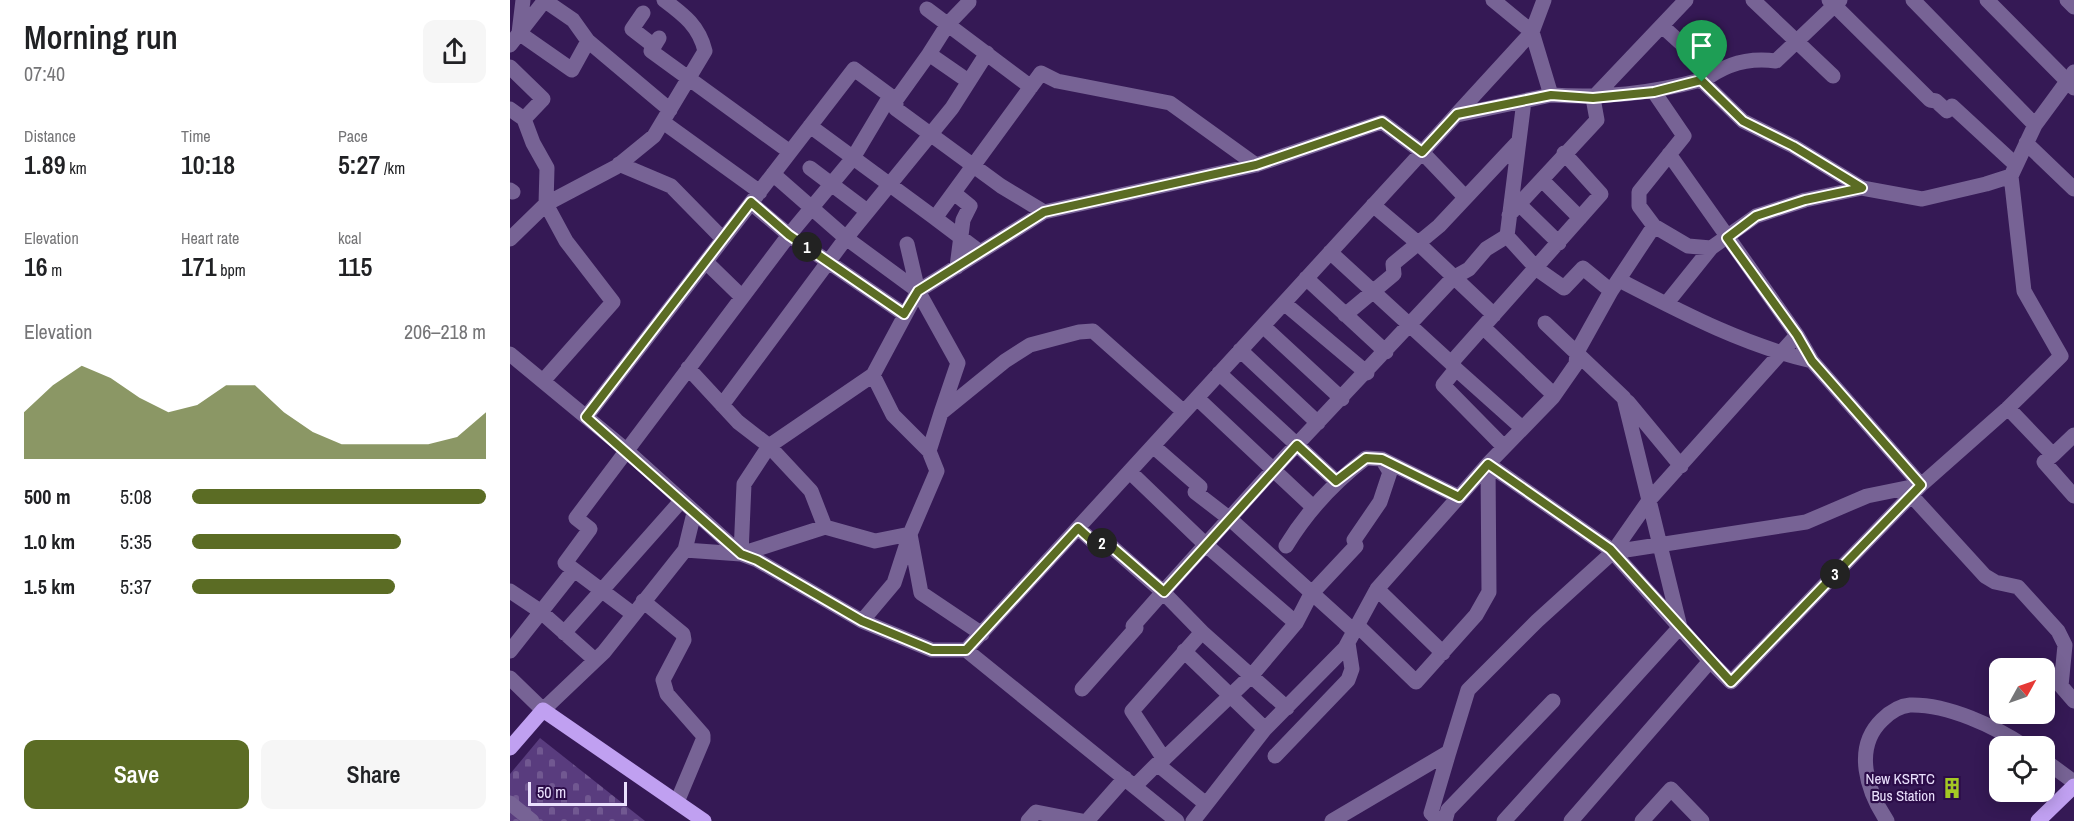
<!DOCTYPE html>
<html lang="en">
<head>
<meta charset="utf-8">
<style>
	body { margin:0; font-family:"Archivo Narrow",sans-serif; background:#f6f6f6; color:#202124; height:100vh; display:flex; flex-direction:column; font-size:22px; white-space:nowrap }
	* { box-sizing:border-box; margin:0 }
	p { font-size:20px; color:#757577 }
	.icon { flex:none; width:33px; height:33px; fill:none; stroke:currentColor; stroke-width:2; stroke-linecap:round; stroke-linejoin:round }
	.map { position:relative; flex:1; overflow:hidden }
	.drawer { display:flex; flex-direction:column; background:#fff; width:510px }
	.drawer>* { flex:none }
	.needle { width:39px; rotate:50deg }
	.controls { position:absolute; left:1479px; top:658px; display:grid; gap:12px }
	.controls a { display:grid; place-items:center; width:66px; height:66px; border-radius:12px; background:#fff; box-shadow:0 3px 15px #0003; font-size:30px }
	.scale { position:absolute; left:18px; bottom:15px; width:99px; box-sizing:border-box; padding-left:6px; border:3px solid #eae0fd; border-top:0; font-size:16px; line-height:21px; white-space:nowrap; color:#eae0fd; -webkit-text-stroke:4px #2c0d49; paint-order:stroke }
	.pin { position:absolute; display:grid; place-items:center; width:51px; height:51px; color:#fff; margin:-62px -26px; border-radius:50% 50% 50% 0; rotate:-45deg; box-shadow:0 0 6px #0007 }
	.pin .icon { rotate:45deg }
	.km { position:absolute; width:30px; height:30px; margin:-15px; border-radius:50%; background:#222; color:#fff; font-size:16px; line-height:30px; text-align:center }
	.round { display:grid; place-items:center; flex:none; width:63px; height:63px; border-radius:12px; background:#f6f6f6 }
	.head { display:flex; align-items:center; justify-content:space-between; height:102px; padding:0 24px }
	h1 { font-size:33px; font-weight:600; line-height:45px }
	.metrics { display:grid; grid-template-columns:repeat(3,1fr); gap:9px; height:102px; padding:6px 24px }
	.metrics div { display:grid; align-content:center }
	.metrics b { font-size:26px; font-weight:600 }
	.metrics small { font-size:16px; font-weight:400 }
	.metrics p { font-size:16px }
	.chart { height:168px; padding:12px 24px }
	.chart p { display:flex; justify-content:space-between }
	.chart svg { width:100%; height:108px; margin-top:6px; fill:#5b6c24; opacity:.7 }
	.button { display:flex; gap:12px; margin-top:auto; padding:12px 24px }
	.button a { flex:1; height:69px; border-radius:12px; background:#5b6c24; color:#fff; font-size:24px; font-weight:600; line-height:69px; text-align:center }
	.button a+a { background:#f6f6f6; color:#202124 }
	ul { padding:0 24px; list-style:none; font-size:20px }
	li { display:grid; grid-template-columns:96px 72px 1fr; align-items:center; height:45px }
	li i { height:15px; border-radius:8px; background:#5b6c24 }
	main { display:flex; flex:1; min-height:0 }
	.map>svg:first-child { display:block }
	.cemetery { fill:url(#cemetery-stones) }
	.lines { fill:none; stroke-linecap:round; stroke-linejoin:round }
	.minor { stroke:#776395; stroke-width:15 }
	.major { stroke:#c0a0f1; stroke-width:15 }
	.route-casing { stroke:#fff; stroke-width:12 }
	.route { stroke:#5b6c24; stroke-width:8 }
	.labels { text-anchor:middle; stroke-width:4.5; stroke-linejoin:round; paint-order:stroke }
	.poi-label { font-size:15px; fill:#eae0fd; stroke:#2c0d49; text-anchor:end }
</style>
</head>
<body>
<main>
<section class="drawer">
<div class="head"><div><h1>Morning run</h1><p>07:40</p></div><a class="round"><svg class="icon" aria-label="share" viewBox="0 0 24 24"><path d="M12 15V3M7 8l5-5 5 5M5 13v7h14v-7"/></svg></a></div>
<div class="metrics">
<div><p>Distance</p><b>1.89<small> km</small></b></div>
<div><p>Time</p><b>10:18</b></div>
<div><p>Pace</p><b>5:27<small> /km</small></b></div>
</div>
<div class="metrics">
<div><p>Elevation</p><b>16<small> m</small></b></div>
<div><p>Heart rate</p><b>171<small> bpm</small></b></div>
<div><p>kcal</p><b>115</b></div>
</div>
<div class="chart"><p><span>Elevation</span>206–218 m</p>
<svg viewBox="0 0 160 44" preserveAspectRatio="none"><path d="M0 44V25L10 14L20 6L30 11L40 19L50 25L60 22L70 14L80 14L90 25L100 33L110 38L120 38L130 38L140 38L150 35L160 25V44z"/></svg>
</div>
<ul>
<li><b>500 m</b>5:08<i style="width:100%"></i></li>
<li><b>1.0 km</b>5:35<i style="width:71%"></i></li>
<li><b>1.5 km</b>5:37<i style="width:69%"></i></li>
</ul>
<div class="button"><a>Save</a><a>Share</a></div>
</section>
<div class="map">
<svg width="1564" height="821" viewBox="0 0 1564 821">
	<defs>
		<pattern id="cemetery-stones" width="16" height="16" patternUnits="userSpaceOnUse" patternTransform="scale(1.5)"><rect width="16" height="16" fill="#593c7e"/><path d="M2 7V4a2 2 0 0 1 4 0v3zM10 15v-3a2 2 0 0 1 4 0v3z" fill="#715891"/></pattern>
	</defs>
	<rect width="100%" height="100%" fill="#351955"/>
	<!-- cemetery -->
	<path class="cemetery" d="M 30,738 L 135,821 L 0,821 L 0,774 Z"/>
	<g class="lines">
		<!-- minor -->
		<path class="minor" d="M 13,0 L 9,33 L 62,70 L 78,41
			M 34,0 L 63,20 L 78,41 L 160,110
			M 1243,0 L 1323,76
			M 1319,0 L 1420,100 L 1426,101 L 1437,111 L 1442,106 L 1506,165
			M 1403,0 L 1525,125
			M 1477,0 L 1564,88
			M 1557,0 L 1564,7
			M 417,9 L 521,87
			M 133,13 L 122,29 L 144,46
			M 1152,26 L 1204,73
			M 149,38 L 141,51 L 280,152
			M 0,45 L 35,0
			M 419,54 L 438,24 L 459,2
			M 0,67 L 33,99 L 14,119
			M 1192,82 C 1214,64 1238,57 1266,61 L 1330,0
			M 1041,95 C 1094,98 1139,94 1191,80 L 1233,121 L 1283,146 L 1352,188 L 1412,199 L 1476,184 L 1501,176
			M 0,109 L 14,119 L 23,143 L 37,168 L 36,204 L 56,241 L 103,302 L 33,381
			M 947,115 L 1041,95 L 1022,32 L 983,0
			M 153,122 L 250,192
			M 300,126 L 425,218
			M 1516,143 L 1564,189
			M 1159,154 L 1287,335 L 1302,361 L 1411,485
			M 109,164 L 161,186 L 213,239
			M 300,168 L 357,211
			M 263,174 L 336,238 L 408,291
			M 1032,180 L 1070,218
			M 0,190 L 3,192
			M 444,193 L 460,206 L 453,220 L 447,267
			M 241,203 L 279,235 L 394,314
			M 1009,204 L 1049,243
			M 863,205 L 909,244 L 984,315
			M 999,215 L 1087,120 L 1083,98 L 1176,0
			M 1144,226 L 1178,246 L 1201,248 L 1246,216 L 1295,200 L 1352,188
			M 0,239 L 36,204 L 106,167 L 144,136 L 195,51 C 189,26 174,15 154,0
			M 397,244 L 408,291 L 448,363 L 431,413
			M 470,252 L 425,218 L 531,73 L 547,81 L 660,103 L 746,165
			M 820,252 L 941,363
			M 196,262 L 232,297
			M 796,278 L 876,352
			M 1109,280 C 1171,312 1233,345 1302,361
			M 1101,291 L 1144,226 L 1129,206 L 1129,192 L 1174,136 L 1144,92
			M 774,303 L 857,373
			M 1156,304 L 1201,248
			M 835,315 L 884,274 L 883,264 L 929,226 L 1008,142
			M 753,326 L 832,399
			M 973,327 L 1044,395
			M 730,350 L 808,423
			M 0,354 L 116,450 L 231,554 L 247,560 L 352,621 L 422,650 L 456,650 L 667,821
			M 178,368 L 228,422 L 259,446 L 301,491 L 315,527
			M 946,369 L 1012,428
			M 709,373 L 826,481
			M 687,398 L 803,507
			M 1118,402 L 1171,466
			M 212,405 L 336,238 L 442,108 L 477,53
			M 1498,408 L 1543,455 L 1564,435
			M 76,417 L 344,69 L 386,100 L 419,54 L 458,81
			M 643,446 L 690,487 L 685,492 L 720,519 L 845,632
			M 994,447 L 933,385 L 946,369 L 941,363 L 1091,194 L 1054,153
			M 419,451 L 431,413 L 495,361 L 520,345 L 569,332 L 583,331 L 674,412
			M 1543,455 L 1534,462 L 1564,496
			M 872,459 L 949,497
			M 978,464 L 1100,549 L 1200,661
			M 620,472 L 696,545 L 786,623
			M 1401,495 L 1475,576 L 1485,582 L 1508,587 L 1548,631 L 1555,645 L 1551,686 L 1564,701
			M 568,528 L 588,546 L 594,540 L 653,592 L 623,626 L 626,628 L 572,689
			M 400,534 L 411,593 L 472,634
			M 175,550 L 184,513
			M 1103,552 L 1296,522 L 1357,496 L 1411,485
			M 231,554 L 234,484 L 259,446 L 363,375 L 408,291 L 534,212 L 746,165 L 872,122 L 912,152 L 955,197
			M 867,589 L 933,653
			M 0,591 L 30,611 L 85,660
			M 133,601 L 173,634 L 174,640 L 153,680 L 157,694 L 193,735 L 193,740 L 167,802
			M 123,614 L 55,563 L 80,529 L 66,518 L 279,235 L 343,158 L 377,101 L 386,100 L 386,109 L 491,186 L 534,212
			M 352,621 L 384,583 L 399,537
			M 848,626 L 906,682 L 966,615 L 979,592 L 978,464
			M 692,632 L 777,708
			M 54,633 L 171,501
			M 456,650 L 1022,32 L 1034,0
			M 0,651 L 64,570
			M 674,651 L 755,729
			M 0,678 L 33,710 L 94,652 L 175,550 L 231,554 L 315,527 L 365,541 L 400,534 L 427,471 L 419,451 L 383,415 L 363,375
			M 765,756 L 838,680 L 842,669 L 838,643
			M 654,759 L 742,675 L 786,623 L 801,594 L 846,546 L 844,540 L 870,502 L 880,472 L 872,459 L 856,458 C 823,483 798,510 776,546
			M 1534,760 L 1564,782
			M 625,786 L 647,764
			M 0,803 L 22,821
			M 696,804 L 647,764 L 654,759 L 622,711 L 692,632 L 653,592 L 763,470 L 943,278 L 959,269 L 976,249 L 997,236
			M 518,821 L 526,812 L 572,821
			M 577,821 L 615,778
			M 683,821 L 755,729 L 835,648 L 867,589 L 978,464 L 1043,397 L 1066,364 L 1067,352 L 1101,291 L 1073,268 L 1054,288 L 1027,269 L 997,236 L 1014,101
			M 822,821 L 939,752 L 958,690 L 1027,621 L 1103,552 L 1140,499 L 1287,335
			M 929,821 L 921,813 L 939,752
			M 935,821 L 938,810 L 1043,701
			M 994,821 L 1170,627 L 1114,398 L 1035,323
			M 1061,821 L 1200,661 L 1221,682 L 1411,485 L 1498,408 L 1551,356 L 1514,291 L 1501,176 L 1525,125 L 1564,72
			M 1132,821 L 1161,789 L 1192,821
			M 1377,821 C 1357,791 1343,748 1372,720 C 1380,712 1388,706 1400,705 C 1438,704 1484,726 1516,747"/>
		<!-- major -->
		<path class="major" d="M 0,748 L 33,710 L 194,821
			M 1528,821 L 1564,786"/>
	</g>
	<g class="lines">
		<defs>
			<path id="route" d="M 1191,80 L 1233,121 L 1283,146 L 1352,188 L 1295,200 L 1246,216 L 1217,238 L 1287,335 L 1302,361 L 1411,485 L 1221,682 L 1100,549 L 978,464 L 949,497 L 872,459 L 856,458 L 826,481 L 787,445 L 654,592 L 594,540 L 588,546 L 568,528 L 456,650 L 422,650 L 352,621 L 247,560 L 231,554 L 76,417 L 241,202 L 279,235 L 394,314 L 408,291 L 534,212 L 746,165 L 872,122 L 912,152 L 947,114 L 1041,95 L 1083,98 L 1144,92 Z"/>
		</defs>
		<!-- route casing -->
		<use href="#route" class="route-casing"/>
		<!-- route -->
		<use href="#route" class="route"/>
	</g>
	<!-- icons -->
	<defs>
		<symbol id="building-bare" viewBox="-9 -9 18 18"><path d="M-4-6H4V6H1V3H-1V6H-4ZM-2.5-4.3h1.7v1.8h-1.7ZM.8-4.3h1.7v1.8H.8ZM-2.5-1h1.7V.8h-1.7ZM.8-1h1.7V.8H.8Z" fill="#a4c824" stroke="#2c0d49" stroke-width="2.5" paint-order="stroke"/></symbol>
	</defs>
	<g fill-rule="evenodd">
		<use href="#building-bare" x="1427" y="773" width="30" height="30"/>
	</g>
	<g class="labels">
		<!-- poi labels -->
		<g class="poi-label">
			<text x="1425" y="784">New KSRTC<tspan x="1425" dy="17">Bus Station</tspan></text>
		</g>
	</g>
</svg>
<div class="controls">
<a><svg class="needle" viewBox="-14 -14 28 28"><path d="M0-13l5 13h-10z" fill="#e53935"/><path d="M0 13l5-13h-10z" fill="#757577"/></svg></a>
<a><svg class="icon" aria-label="locate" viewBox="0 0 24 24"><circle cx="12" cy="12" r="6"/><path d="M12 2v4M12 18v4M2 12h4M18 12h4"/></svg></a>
</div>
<div class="scale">50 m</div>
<div class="pin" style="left:1192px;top:82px;background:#1e9e55"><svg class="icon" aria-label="arrive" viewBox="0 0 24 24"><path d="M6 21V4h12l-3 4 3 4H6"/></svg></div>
<b class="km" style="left:297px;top:247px">1</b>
<b class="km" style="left:592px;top:543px">2</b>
<b class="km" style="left:1325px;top:574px">3</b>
</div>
</main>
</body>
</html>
